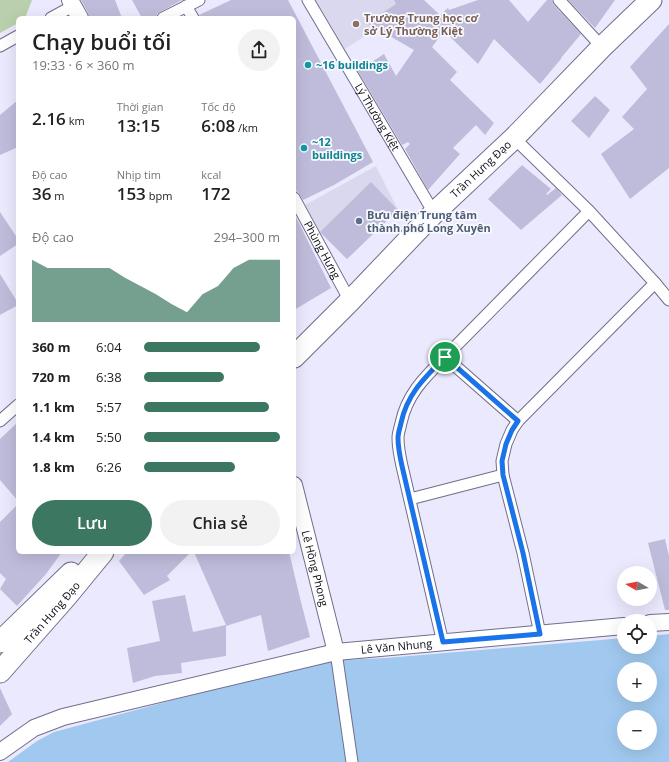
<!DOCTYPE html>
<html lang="vi">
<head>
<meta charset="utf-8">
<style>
	body { margin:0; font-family:"Open Sans",sans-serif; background:#f2f2f2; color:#222; height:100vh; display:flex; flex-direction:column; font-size:15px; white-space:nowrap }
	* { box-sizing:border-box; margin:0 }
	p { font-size:13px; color:#767676 }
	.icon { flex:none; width:22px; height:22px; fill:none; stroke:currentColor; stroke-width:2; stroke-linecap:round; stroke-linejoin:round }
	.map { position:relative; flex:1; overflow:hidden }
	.details { position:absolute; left:16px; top:16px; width:280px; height:538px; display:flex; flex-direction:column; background:#fff; border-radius:6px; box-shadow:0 4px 16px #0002 }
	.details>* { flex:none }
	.needle { width:26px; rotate:279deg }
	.controls { position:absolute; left:617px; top:566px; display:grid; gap:8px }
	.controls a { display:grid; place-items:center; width:40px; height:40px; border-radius:50%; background:#fff; box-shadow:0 4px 16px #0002; font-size:20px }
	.pin { position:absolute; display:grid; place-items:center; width:34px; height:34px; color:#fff; margin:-17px; border:2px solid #fff; border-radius:50%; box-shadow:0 1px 4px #0007 }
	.round { display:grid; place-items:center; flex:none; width:42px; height:42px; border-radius:21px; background:#f2f2f2 }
	.headline { display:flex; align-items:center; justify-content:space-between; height:68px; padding:0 16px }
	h1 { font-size:22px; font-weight:600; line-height:30px }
	.figures { display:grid; grid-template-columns:repeat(3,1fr); gap:6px; height:68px; padding:4px 16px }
	.figures div { display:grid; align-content:center }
	.figures b { font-size:17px; font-weight:600 }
	.figures small { font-size:11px; font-weight:400 }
	.figures p { font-size:11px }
	.chart { height:112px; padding:8px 16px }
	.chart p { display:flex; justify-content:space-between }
	.chart svg { width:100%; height:72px; margin-top:4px; fill:#3c7761; opacity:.7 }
	.cta { display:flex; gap:8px; margin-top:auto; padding:8px 16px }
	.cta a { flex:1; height:46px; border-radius:24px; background:#3c7761; color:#fff; font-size:16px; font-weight:600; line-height:46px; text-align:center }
	.cta a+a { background:#f2f2f2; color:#222 }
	ul { padding:0 16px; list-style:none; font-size:13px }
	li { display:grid; grid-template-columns:64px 48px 1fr; align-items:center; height:30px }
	li i { height:10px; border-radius:5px; background:#3c7761 }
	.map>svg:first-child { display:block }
	.built { fill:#dad8ef }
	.green { fill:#bacfac }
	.water { fill:#a1c9ef; fill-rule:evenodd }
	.building { fill:#bfbcdb }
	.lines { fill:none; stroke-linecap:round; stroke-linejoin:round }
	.street-casing { stroke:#726e8b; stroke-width:13 }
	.secondary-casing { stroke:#726e8b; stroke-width:18 }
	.highway-casing { stroke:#726e8b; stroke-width:23 }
	.street { stroke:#fff; stroke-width:11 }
	.secondary { stroke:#fff; stroke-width:16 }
	.highway { stroke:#fff; stroke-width:21 }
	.route-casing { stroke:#fff; stroke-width:8 }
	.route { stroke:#1a73e8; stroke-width:5 }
	.education-dot { fill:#8d6e63; stroke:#f8f8ff; stroke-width:1.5 }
	.culture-dot { fill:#0f9aa8; stroke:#f8f8ff; stroke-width:1.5 }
	.service-dot { fill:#5c6f8a; stroke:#f8f8ff; stroke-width:1.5 }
	.labels { text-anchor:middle; stroke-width:3.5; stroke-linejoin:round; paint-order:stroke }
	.education-label { font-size:11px; font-weight:bold; fill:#785e54; stroke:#f8f8ff; text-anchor:start }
	.culture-label { font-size:11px; font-weight:bold; fill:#0d838f; stroke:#f8f8ff; text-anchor:start }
	.street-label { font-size:11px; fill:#0e0c17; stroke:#f8f8ff }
	.service-label { font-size:11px; font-weight:bold; fill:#4e5e75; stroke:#f8f8ff; text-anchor:start }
</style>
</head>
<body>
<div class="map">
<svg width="669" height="762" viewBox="0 0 669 762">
	<rect width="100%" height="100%" fill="#ebe9fd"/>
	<!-- built -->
	<path class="built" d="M 316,0 L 419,0 L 345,49 Z
		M 376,166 L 398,210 L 347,259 L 320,232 L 305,205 Z"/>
	<!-- green -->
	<path class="green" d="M 0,0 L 32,0 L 25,18 L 18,18 L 18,23 L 0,33 Z"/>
	<!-- water -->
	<path class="water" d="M 669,634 L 669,762 L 8,762 L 37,741 L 54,732 L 318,661 L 386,658 L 624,638 L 624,647 L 650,647 L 650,636 ZM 624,669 L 650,669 L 650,695 L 624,695 ZM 624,717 L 650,717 L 650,743 L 624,743 Z"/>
	<!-- building -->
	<path class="building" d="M 81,0 L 115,0 L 122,18 L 89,18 L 88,13 Z
		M 132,0 L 182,0 L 160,12 L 157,14 L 156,18 L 142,18 Z
		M 231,0 L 288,0 L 373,162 L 334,185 L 303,200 L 298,192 L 294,191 L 294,18 L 200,18 L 199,15 Z
		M 394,0 L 424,0 L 440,15 L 448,8 L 449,10 L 478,0 L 509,0 L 528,22 L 547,0 L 552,0 L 554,5 L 581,34 L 561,58 L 561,59 L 540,84 L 494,39 L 478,64 L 444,31 L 432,47 L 457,72 L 450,80 L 494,123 L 485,135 L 476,125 L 453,148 L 460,154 L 428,190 L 405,149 L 410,144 L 408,142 L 402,145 L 358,71 L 384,54 L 396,76 L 414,50 L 367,23 L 396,4 Z
		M 568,0 L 615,0 L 595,28 Z
		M 669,24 L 669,168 L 630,199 L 601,154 L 634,129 L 622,117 L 647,89 L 630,67 Z
		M 595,96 L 610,110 L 589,138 L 571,121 Z
		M 18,100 L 18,147 L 0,155 L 0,115 Z
		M 522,165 L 551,189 L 546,194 L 547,195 L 556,188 L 562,195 L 521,230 L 488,199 Z
		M 371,182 L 398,210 L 347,259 L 320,232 Z
		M 0,212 L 18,239 L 18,244 L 0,256 Z
		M 294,213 L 331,288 L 294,310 Z
		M 0,274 L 18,303 L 18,305 L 0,315 Z
		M 18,422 L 18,501 L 0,480 L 0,439 Z
		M 18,504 L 18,552 L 62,552 L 46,574 L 17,606 L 0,589 L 6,579 L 0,573 L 0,522 Z
		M 665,539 L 669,556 L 669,610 L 665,610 L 648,543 Z
		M 127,552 L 191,552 L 167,576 L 170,580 L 144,595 L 119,561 Z
		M 194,552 L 289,552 L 300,598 L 310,637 L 268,651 L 261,615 L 226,626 L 226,656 L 181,663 L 182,673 L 155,676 L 133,683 L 127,648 L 160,641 L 152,601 L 185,595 L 193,632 L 226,625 Z
		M 0,688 L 12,714 L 0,726 Z"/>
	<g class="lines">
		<defs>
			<g id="street">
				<path id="s1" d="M 308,0 L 434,213"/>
				<path d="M 559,0 L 602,47"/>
				<path d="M 186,6 L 193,18"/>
				<path d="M 51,18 L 73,6"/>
				<path d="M 163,18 L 199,0"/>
				<path d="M 0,46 L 18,36"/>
				<path d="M 514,138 L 589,211 L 655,283 L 518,421 L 512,430 L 506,444 L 502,461 L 503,475 L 523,553 L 540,634"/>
				<path id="s2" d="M 294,198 L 350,301"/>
				<path d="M 655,283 L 669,300"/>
				<path d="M 0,421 L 18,405"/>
				<path d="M 518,421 L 445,357 L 589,211"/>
				<path d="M 410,499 L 503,475"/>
				<path d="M 443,643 L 402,466 C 400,457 398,448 398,438 C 398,433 400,428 401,423 C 407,394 425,377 445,357"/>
				<path d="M 336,652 L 352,762"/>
			</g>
			<g id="secondary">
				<path d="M 70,0 L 80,18"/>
				<path id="s3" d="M 294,485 L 336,652"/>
				<path d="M 650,623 L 669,622"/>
				<path id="s4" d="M 0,752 L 34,728 L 63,717 L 336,652 L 624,626"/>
			</g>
			<g id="highway">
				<path id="s5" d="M 294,357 L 350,301 L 434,213 L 514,138 L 602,47 L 651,0"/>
				<path d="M 0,642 L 71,573"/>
				<path id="s6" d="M 0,672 L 66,597 L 103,552"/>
			</g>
		</defs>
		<!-- street casing -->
		<use href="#street" class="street-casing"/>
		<!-- secondary casing -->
		<use href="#secondary" class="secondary-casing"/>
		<!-- highway casing -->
		<use href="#highway" class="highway-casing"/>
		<!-- street -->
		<use href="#street" class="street"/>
		<!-- secondary -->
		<use href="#secondary" class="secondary"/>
		<!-- highway -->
		<use href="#highway" class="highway"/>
	</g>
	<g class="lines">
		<defs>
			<path id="route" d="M 445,357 L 518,421 L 512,430 L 506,444 L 502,461 L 503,475 L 523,553 L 540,634 L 443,642 L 402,466 C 400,457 398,448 398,438 C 398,433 400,428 401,423 C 407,394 425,377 445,357 Z"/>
		</defs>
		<!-- route casing -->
		<use href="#route" class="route-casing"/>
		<!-- route -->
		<use href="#route" class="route"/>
	</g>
	<!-- markers -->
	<circle class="education-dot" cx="356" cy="24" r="4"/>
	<g class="culture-dot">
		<circle cx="308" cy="65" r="4"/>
		<circle cx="304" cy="148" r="4"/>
	</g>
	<circle class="service-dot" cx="359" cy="221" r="4"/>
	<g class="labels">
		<!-- education labels -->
		<g class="education-label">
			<text x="364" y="22">Trường Trung học cơ<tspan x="364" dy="13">sở Lý Thường Kiệt</tspan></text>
		</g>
		<!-- culture labels -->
		<g class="culture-label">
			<text x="316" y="69">~16 buildings</text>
			<text x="312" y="146">~12<tspan x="312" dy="13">buildings</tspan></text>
		</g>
		<!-- street labels -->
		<g class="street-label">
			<text dy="4" stroke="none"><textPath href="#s1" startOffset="136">Lý Thường Kiệt</textPath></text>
			<text dy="4" stroke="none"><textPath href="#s5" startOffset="265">Trần Hưng Đạo</textPath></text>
			<text dy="4" stroke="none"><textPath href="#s2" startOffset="59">Phùng Hưng</textPath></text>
			<text dy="4" stroke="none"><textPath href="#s3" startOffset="86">Lê Hồng Phong</textPath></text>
			<text dy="4" stroke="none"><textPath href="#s6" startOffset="79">Trần Hưng Đạo</textPath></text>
			<text dy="4" stroke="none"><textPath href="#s4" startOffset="414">Lê Văn Nhung</textPath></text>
		</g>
		<!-- service labels -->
		<g class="service-label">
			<text x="367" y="219">Bưu điện Trung tâm<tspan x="367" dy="13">thành phố Long Xuyên</tspan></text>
		</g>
	</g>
</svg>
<div class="controls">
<a><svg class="needle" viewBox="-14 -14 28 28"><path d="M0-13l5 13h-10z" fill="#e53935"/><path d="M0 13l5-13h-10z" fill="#767676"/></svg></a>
<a><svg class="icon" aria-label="locate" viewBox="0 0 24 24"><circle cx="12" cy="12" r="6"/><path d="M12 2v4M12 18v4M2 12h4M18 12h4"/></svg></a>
<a>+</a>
<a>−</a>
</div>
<div class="pin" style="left:445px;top:357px;background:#1e9e55"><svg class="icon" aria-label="arrive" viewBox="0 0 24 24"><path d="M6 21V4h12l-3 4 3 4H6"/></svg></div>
<section class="details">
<div class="headline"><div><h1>Chạy buổi tối</h1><p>19:33 · 6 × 360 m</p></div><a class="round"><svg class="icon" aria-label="share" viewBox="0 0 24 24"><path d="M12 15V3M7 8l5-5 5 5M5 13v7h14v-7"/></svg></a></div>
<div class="figures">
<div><b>2.16<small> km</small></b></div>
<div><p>Thời gian</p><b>13:15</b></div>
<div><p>Tốc độ</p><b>6:08<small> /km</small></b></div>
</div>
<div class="figures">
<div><p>Độ cao</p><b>36<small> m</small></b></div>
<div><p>Nhịp tim</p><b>153<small> bpm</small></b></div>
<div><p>kcal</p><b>172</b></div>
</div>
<div class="chart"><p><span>Độ cao</span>294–300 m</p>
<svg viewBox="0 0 160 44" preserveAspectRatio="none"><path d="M0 44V6L10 11L20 11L30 11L40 11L50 11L60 17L70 22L80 27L90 33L100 38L110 27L120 22L130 11L140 6L150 6L160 6V44z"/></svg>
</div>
<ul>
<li><b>360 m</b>6:04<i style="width:85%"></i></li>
<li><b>720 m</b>6:38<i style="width:59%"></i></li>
<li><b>1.1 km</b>5:57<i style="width:92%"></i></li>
<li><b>1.4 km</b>5:50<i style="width:100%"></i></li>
<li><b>1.8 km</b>6:26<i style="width:67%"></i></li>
</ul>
<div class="cta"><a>Lưu</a><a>Chia sẻ</a></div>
</section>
</div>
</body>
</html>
